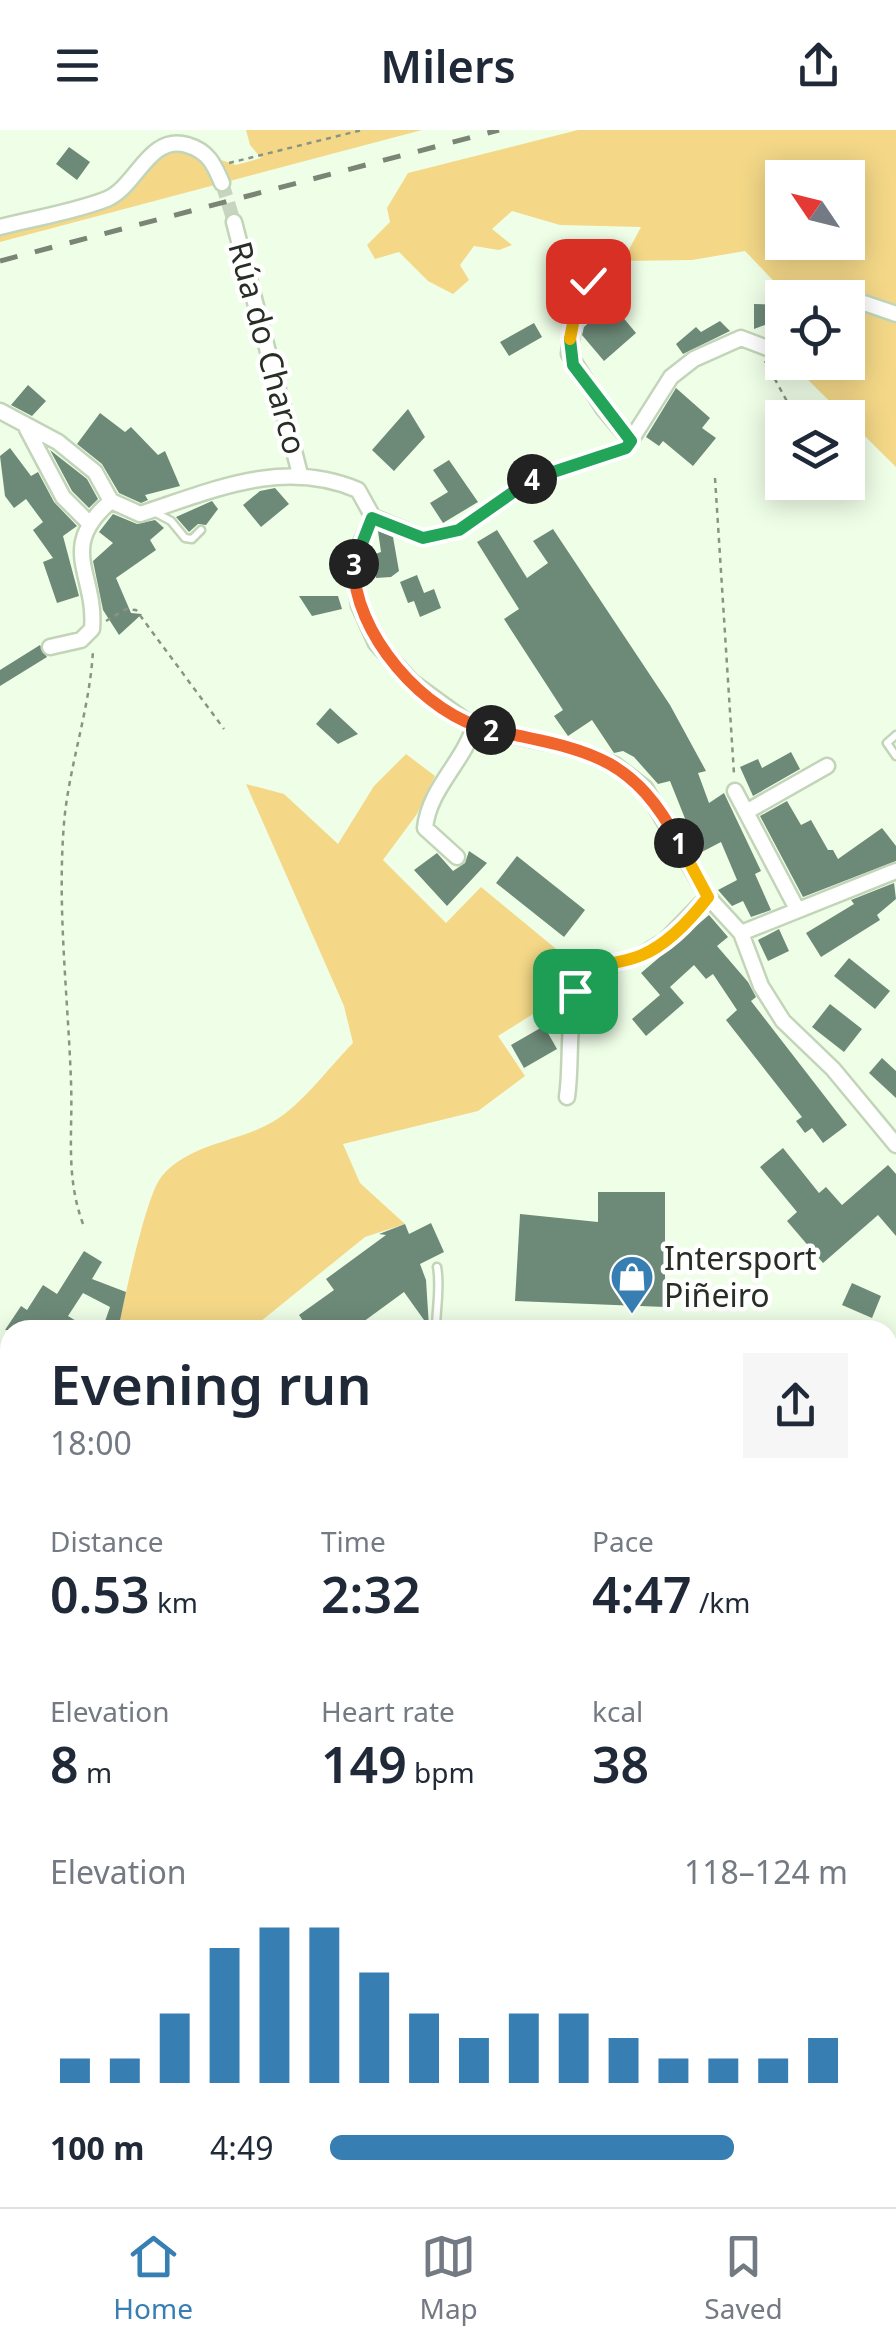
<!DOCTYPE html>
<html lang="en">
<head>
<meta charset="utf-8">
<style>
	body { margin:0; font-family:"Noto Sans",sans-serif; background:#f6f6f7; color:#1f2937; height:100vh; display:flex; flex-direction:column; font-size:38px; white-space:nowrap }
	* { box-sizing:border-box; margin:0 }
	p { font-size:32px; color:#747a83 }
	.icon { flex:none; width:55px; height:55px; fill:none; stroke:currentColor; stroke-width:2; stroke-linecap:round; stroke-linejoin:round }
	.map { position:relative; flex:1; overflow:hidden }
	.panel { position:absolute; left:0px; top:1190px; width:898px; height:888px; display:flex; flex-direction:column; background:#fff; border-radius:30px 30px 0 0; box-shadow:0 5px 25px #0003 }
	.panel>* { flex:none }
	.needle { width:65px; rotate:305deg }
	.tools { position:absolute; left:765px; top:30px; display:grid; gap:20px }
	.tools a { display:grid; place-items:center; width:100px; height:100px; border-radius:0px; background:#fff; box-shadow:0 5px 25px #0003; font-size:50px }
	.pin { position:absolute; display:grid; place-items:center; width:85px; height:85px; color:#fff; margin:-42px; border-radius:20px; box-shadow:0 5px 15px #0006 }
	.km { position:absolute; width:50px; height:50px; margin:-25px; border-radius:50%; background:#222; color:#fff; font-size:28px; line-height:50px; text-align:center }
	.round { display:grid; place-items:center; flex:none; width:105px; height:105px; border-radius:0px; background:#f6f6f7 }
	.headline { display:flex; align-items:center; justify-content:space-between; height:170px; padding:0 50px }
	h1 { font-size:55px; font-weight:600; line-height:75px }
	.metrics { display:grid; grid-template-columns:repeat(3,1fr); gap:15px; height:170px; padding:10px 50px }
	.metrics div { display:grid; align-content:center }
	.metrics b { font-size:50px; font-weight:600 }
	.metrics small { font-size:28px; font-weight:400 }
	.metrics p { font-size:28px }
	.chart { height:280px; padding:20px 50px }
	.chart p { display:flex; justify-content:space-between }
	.chart svg { width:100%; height:180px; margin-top:10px; stroke:#377eb3; stroke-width:6 }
	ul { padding:0 50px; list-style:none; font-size:32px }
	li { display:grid; grid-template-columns:160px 120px 1fr; align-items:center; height:75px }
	li i { height:25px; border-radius:12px; background:#377eb3 }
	header { display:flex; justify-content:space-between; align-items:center; height:130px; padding:0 50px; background:#fff; font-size:45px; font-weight:600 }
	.dock { display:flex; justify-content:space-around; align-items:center; height:140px; border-top:2px solid #e0e1e3; background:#fff; font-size:28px; color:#747a83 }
	.dock a { display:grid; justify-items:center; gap:5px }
	.dock .current { color:#377eb3 }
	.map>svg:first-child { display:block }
	.green { fill:#f4d888; fill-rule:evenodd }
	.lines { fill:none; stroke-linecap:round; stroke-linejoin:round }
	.stream { stroke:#63d3bc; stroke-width:5 }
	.building { fill:#6d8a78 }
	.street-tunnel { stroke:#c7d4c0; stroke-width:14; stroke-dasharray:14 7; stroke-linecap:butt }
	.lane-casing { stroke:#c2d5b8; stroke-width:11 }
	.street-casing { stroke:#c2d5b8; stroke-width:19 }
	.primary-casing { stroke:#c2d5b8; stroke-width:25 }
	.path { stroke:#899483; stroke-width:2.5; stroke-dasharray:5 5; stroke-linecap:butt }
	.lane { stroke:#fff; stroke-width:6 }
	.street { stroke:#fff; stroke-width:14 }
	.primary { stroke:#fff; stroke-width:20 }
	.rail { stroke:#7b8575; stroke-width:5; stroke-dasharray:18 18; stroke-linecap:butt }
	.split-1-casing { stroke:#fff; stroke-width:20 }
	.split-2-casing { stroke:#fff; stroke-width:20 }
	.split-3-casing { stroke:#fff; stroke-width:20 }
	.split-4-casing { stroke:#fff; stroke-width:20 }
	.split-5-casing { stroke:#fff; stroke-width:20 }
	.split-6-casing { stroke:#fff; stroke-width:20 }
	.split-1 { stroke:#f5b400; stroke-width:12 }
	.split-2 { stroke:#f0652b; stroke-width:12 }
	.split-3 { stroke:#f0652b; stroke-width:12 }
	.split-4 { stroke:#22a559; stroke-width:12 }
	.split-5 { stroke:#22a559; stroke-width:12 }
	.split-6 { stroke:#f5b400; stroke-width:12 }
	.labels { text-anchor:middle; stroke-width:9; stroke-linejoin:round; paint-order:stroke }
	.street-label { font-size:32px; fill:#272e23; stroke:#fff }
	.poi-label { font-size:32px; fill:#272e23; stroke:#fff; text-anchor:start }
</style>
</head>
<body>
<header><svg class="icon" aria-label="menu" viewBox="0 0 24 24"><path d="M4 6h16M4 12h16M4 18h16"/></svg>Milers<svg class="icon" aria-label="share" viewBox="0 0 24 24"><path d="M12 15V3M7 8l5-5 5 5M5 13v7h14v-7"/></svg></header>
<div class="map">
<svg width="896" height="2077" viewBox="0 0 896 2077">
	<rect width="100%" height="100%" fill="#effee7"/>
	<!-- green -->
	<path class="green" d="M 246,0 L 422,0 L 0,112 L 0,97 L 108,68 L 173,14 L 236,35 L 261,28 L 250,15 Z
		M 578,0 L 896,0 L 896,337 L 791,233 L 848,232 L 848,168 L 789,167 L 745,121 L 692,130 L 623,131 L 641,97 L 560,95 L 512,81 L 492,99 L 512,115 L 499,120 L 474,116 L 460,135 L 469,150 L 453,164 L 428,151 L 399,122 L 375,129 L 367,115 L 390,92 L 387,78 L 408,43 ZM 782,48 L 848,48 L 848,112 L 782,112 Z
		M 406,624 L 435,646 L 417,684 L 383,730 L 446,793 L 481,757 L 578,837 L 557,869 L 498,906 L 525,946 L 478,981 L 343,1014 L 360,1053 L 405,1094 L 365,1107 L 250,1200 L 118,1200 C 124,1171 146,1064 162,1046 C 189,1015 231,1013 265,996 C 299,980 327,939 353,913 L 344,876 L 246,654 L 284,664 L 338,714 L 374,656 Z
		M 888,1798 L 896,1799 L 896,1999 L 888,2004 Z
		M 467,2068 L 778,2068 L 762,2077 L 475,2077 Z"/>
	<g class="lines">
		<!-- stream -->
		<path class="stream" d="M 0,1705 L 10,1705
			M 888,1935 L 896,1934"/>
	</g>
	<!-- building -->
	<path class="building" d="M 69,17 L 90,32 L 77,50 L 56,34 Z
		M 611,173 L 636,203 L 604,231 L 582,205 L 584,197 Z
		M 754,174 L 782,175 L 781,201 L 767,206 L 765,195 L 754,199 Z
		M 720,191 L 730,201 L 683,224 L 676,214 L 696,197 L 701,202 Z
		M 534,193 L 542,207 L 509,226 L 500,212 Z
		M 28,255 L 46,271 L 32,286 L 11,275 Z
		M 676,258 L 710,288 L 702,298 L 716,308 L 693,336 L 663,311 L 659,316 L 646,307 Z
		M 408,279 L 425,307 L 394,341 L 372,320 Z
		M 100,283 L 125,302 L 131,297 L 158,325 L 165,321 L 180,356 L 145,365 L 148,370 L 141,373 L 119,363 L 102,334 L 77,314 Z
		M 10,318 L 31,346 L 38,342 L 54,372 L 77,396 L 63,406 L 79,466 L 57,473 L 43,432 L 53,428 L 33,400 L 43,392 L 26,369 L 14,378 L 5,366 L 0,326 Z
		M 50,320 L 87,349 L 98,369 L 89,378 L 72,361 Z
		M 449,330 L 478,372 L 443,393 L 430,373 L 448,362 L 433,340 Z
		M 275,358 L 289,374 L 261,397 L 243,375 L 260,361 Z
		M 212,371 L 218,379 L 206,395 L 198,394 L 189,402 L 176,387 Z
		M 113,384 L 137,394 L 155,390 L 164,398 L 150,410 L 156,420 L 116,448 L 131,483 L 142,484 L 119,505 L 103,480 L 93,431 L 113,413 L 99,402 Z
		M 553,399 L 670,575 L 706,641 L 698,643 L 709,673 L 724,663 L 761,741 L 755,744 L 771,780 L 751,787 L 743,771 L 732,776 L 718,760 L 737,750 L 721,712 L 696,725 L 684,704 L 690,701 L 670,651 L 658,654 L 634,627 L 623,621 L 614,623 L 592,590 L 568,606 L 554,586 L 563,580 L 504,489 L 519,479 L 477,412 L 497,400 L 527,448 L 548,433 L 533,411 Z
		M 378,401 L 393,407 L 399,441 L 391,447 L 376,448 L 369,426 L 381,422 Z
		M 417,445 L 424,463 L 434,459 L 441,478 L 420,487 L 414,471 L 408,473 L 400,452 Z
		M 299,466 L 338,466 L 342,479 L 312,486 Z
		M 40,515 L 47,527 L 0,556 L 0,540 Z
		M 330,578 L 358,604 L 338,614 L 316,594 Z
		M 791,622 L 800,639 L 753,666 L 740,637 L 758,629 L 762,638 Z
		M 787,671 L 801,695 L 811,690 L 828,720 L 833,720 L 838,729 L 882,698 L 896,716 L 896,731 L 803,767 L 760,686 Z
		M 469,721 L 487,733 L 447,776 L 414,740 L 437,723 L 453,741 L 465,733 Z
		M 517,726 L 585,780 L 564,807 L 496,753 Z
		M 894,753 L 896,769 L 877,785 L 880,790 L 821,827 L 806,803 L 854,774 L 851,770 Z
		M 709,785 L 728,807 L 717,816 L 748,852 L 756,867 L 751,871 L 847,995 L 823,1013 L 812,998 L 805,1003 L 796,991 L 802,987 L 726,890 L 737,880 L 713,844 L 706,849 L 694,835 L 670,857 L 684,873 L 646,906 L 632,889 L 660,865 L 641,843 Z
		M 779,799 L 789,821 L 768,831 L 758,810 Z
		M 849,828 L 890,861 L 875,879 L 834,846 Z
		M 830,874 L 862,899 L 844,922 L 812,897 Z
		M 544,896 L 557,919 L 524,938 L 511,915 Z
		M 882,928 L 896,941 L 896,968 L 869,943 Z
		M 783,1018 L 819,1063 L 826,1057 L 842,1075 L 888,1035 L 896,1044 L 896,1106 L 878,1085 L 823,1133 L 787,1091 L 797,1082 L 760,1037 Z
		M 598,1062 L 665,1062 L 665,1177 L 515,1171 L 520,1084 L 598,1092 Z
		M 431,1093 L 444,1122 L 420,1134 L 426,1150 L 429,1197 L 404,1162 L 352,1200 L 309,1200 L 299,1185 L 334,1160 L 326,1149 L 386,1105 L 379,1104 L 405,1094 L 409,1104 Z
		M 84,1121 L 102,1132 L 92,1149 L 126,1162 L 118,1200 L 102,1200 L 110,1177 L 83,1163 L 68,1186 L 91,1200 L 5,1200 L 21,1176 L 27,1180 L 43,1155 L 57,1164 Z
		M 852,1153 L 881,1166 L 872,1188 L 842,1175 Z"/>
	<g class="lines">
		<!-- street-tunnel -->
		<path class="street-tunnel" d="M 222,53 L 234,92"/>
		<defs>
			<path id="lane" d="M 156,383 L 171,391 L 185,408 L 192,409 L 201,400
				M 896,605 L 887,613 L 896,626
				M 436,1200 C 436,1179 441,1156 437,1137
				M 0,1379 L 10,1345
				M 0,1394 L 10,1413
				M 888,1653 L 896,1655
				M 193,2077 L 201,2073"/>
			<path id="street" d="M 234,92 L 300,344
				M 0,97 C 35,88 74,82 107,69 C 137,56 149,4 187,15 C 208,21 214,34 222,53
				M588 149a12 12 0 1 1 24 0a12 12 0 1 1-24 0Z
				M 593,158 L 575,183 L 569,224 L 603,278 L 631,311
				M 848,181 L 864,173 L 896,184
				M 0,281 L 58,312 L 95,342 L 111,371 L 140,384 C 214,360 282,328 358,360 L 373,387
				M 27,299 L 63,367 L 88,392
				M 373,387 L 355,425 L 354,440 L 359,475 L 376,513 L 412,552 L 474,597 L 573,618 L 615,635 L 645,658 L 708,767 L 741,803 L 761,856 L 783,891 L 833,939 L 896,1015
				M 373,387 L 423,408 L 459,400 L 532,349 L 626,318 L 671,247 L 694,229 L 741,208 L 767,218 L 782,211
				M 50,517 L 81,510 L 92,499 C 97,444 56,418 111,371
				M 735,661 L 797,779
				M 746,682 L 827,636
				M 457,727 L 425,698 C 429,659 462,634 474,597
				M 741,803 L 896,741
				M 567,967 C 573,925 564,880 585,843 L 640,826 L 665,811 L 708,767
				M 888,1279 L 889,1255
				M 888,1573 L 896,1587
				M 0,1620 L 10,1622
				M 888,1724 L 896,1715
				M 0,1852 L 10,1859
				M 467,2068 L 475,2077
				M 69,2077 L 88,2068"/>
			<path id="primary" d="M 0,1247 L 10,1247
				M 888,1255 L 896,1255"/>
		</defs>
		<!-- lane casing -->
		<use href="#lane" class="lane-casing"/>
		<!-- street casing -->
		<use href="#street" class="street-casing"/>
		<!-- primary casing -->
		<use href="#primary" class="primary-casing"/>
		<!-- path -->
		<path class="path" d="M 229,33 L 362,0
			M 765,231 L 789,275 L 785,288
			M 782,292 L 782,305
			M 715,348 L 734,644
			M 106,491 L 126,479 L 136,480 L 224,599
			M 83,1094 C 65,1045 73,1002 71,952 C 68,866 57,779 64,693 C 69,635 90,579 93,520
			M 0,1930 L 10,1929"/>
		<!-- lane -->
		<use href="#lane" class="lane"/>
		<!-- street -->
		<use href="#street" class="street"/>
		<!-- primary -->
		<use href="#primary" class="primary"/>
		<!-- rail -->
		<path class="rail" d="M 0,131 L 499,0"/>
	</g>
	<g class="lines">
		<defs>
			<path id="split-1" d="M 575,861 C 595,827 611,838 642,825 C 668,814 691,789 708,767 L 679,713"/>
			<path id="split-2" d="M 491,600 C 584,620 631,622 679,713"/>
			<path id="split-3" d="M 354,434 C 352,502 425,586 491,600"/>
			<path id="split-4" d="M 354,434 L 372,388 L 423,408 L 459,400 L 532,349"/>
			<path id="split-5" d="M 532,349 L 626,318 L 631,311 L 573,235 L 570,209"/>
			<path id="split-6" d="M 570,209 L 575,183 L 592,158 L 588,151"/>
		</defs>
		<!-- split-1 casing -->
		<use href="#split-1" class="split-1-casing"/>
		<!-- split-2 casing -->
		<use href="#split-2" class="split-2-casing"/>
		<!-- split-3 casing -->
		<use href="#split-3" class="split-3-casing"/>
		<!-- split-4 casing -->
		<use href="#split-4" class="split-4-casing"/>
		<!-- split-5 casing -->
		<use href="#split-5" class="split-5-casing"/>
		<!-- split-6 casing -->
		<use href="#split-6" class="split-6-casing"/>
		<!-- split-1 -->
		<use href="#split-1" class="split-1"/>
		<!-- split-2 -->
		<use href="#split-2" class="split-2"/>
		<!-- split-3 -->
		<use href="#split-3" class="split-3"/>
		<!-- split-4 -->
		<use href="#split-4" class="split-4"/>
		<!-- split-5 -->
		<use href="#split-5" class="split-5"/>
		<!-- split-6 -->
		<use href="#split-6" class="split-6"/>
	</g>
	<!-- icons -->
	<defs>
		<symbol id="shop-pin" viewBox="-11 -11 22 30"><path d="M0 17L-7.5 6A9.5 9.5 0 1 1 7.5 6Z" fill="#377eb3" stroke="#fff"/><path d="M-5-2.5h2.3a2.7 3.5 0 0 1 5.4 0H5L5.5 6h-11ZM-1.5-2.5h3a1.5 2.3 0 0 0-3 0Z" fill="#fff"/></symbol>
	</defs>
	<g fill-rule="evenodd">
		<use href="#shop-pin" x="607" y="1122" width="50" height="68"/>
	</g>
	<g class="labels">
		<!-- street labels -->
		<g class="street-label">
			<text transform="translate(267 218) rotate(75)" y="11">Rúa do Charco</text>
		</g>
		<!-- poi labels -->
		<g class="poi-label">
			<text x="664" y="1140">Intersport<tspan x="664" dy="37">Piñeiro</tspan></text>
		</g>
	</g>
</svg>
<div class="tools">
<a><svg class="needle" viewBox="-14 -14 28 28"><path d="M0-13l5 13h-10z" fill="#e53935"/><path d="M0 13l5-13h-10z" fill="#747a83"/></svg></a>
<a><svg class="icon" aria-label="locate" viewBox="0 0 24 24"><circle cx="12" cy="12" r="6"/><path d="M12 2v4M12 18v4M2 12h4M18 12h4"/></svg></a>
<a><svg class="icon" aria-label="layers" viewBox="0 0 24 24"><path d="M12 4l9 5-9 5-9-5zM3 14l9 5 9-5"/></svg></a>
</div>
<div class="pin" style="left:575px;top:861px;background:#1e9e55"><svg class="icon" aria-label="arrive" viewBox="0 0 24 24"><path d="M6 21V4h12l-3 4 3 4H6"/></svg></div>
<div class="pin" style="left:588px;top:151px;background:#d93025"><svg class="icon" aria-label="check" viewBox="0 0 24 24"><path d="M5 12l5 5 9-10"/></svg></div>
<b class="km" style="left:679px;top:713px">1</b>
<b class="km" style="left:491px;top:600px">2</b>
<b class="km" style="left:354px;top:434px">3</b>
<b class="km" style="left:532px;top:349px">4</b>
<section class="panel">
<div class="headline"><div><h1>Evening run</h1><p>18:00</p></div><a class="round"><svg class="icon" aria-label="share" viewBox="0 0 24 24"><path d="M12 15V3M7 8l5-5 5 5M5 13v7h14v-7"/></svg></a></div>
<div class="metrics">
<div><p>Distance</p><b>0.53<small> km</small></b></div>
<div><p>Time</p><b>2:32</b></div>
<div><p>Pace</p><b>4:47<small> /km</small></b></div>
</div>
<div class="metrics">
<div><p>Elevation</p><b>8<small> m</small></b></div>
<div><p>Heart rate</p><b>149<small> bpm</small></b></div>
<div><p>kcal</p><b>38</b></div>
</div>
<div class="chart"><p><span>Elevation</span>118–124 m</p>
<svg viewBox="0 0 160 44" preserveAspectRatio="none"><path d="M5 44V38M15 44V38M25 44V27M35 44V11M45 44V6M55 44V6M65 44V17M75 44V27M85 44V33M95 44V27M105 44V27M115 44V33M125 44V38M135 44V38M145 44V38M155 44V33"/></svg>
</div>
<ul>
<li><b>100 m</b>4:49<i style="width:78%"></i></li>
</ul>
</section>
</div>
<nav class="dock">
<a class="current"><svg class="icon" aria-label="home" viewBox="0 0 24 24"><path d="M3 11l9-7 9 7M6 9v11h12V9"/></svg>Home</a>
<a><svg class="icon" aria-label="map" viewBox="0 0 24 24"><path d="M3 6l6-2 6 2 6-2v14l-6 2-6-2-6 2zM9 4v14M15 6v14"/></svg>Map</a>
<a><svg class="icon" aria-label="saved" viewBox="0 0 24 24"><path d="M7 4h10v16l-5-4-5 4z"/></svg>Saved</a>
</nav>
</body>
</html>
